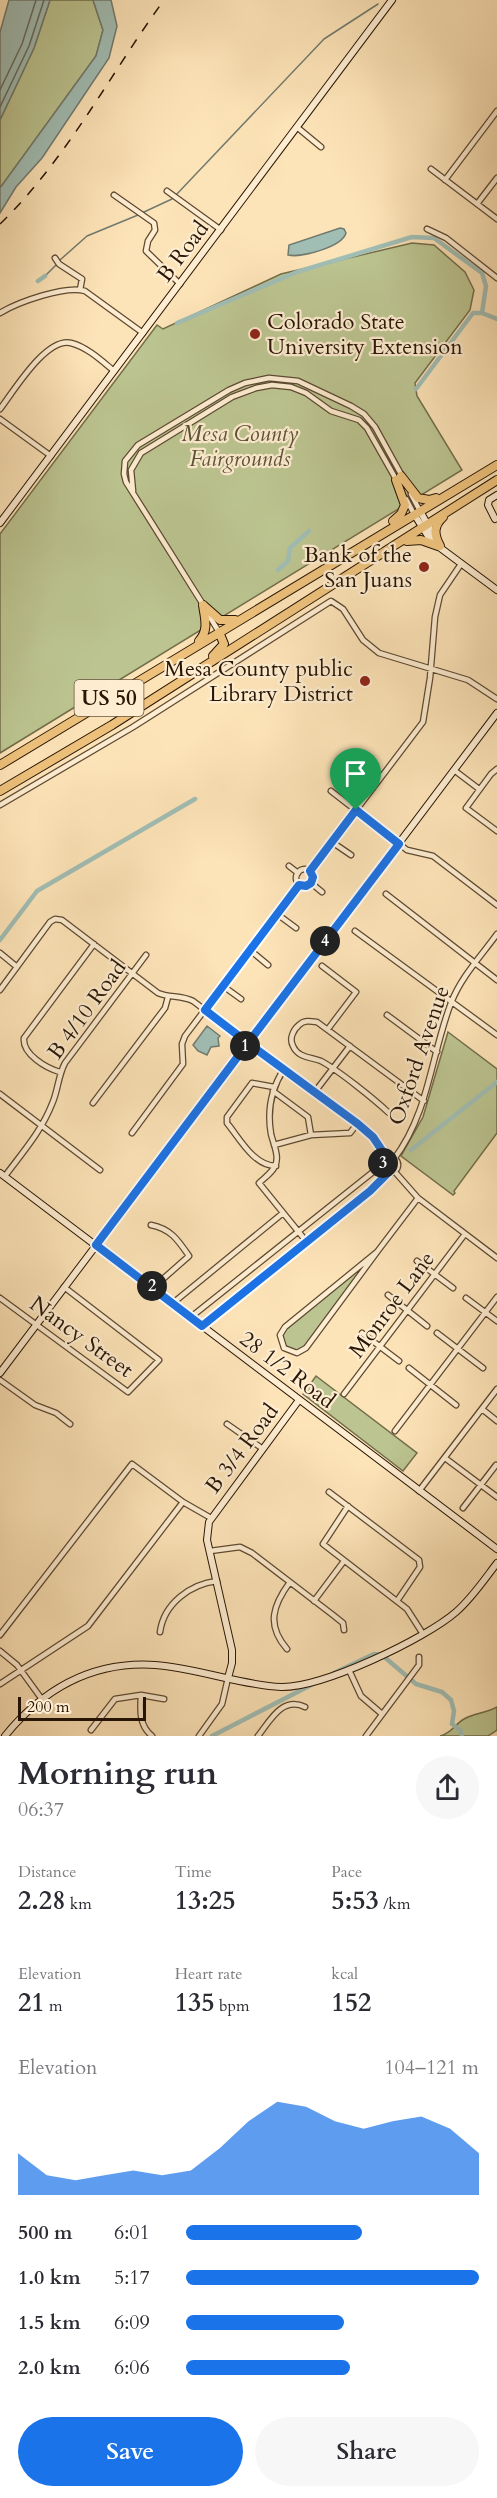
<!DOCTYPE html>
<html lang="en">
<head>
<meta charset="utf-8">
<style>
	body { margin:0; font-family:Cardo,serif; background:#f7f7f7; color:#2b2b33; height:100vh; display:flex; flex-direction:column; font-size:22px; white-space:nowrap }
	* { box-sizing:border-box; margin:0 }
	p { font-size:20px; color:#7c7c81 }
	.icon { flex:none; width:33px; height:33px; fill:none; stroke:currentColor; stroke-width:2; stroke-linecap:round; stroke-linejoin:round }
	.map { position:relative; height:1736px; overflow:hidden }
	.drawer { display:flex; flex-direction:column; background:#fff; flex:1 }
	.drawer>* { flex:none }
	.scale { position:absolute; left:18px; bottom:15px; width:128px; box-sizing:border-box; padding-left:6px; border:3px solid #281505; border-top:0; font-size:16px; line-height:21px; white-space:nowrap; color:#281505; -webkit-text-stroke:4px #feedd1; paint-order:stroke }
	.pin { position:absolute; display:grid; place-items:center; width:51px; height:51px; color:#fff; margin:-62px -26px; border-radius:50% 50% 50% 0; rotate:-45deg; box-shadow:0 0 6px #0007 }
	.pin .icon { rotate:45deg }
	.km { position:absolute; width:30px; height:30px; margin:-15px; border-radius:50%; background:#222; color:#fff; font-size:16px; line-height:30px; text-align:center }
	.round { display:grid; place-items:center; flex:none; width:63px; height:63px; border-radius:32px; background:#f7f7f7 }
	.overview { display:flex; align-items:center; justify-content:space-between; height:102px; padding:0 18px }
	h1 { font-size:33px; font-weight:700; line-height:45px }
	.figures { display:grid; grid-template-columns:repeat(3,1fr); gap:9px; height:102px; padding:6px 18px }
	.figures div { display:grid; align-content:center }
	.figures b { font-size:26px; font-weight:700 }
	.figures small { font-size:16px; font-weight:400 }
	.figures p { font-size:16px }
	.chart { height:168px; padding:12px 18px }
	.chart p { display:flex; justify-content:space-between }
	.chart svg { width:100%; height:108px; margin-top:6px; fill:#1a73e8; opacity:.7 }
	.primary-button { display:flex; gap:12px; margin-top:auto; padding:12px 18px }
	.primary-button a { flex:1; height:69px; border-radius:36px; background:#1a73e8; color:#fff; font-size:24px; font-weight:700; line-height:69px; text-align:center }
	.primary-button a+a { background:#f7f7f7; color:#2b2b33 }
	ul { padding:0 18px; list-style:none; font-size:20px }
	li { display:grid; grid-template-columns:96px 72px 1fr; align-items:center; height:45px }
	li i { height:15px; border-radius:8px; background:#1a73e8 }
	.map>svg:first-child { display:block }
	.green { fill:#bcc591; stroke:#726d4b; stroke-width:1.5 }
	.water { fill:#a1beb5; stroke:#717a6f; stroke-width:1.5 }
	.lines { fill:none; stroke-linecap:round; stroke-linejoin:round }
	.shore { stroke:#646a5d; stroke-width:1.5 }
	.stream { stroke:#717a6f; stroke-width:1.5 }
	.canal { stroke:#a1beb5; stroke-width:4.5 }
	.street-casing { stroke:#5d4932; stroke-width:7 }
	.secondary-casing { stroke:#281505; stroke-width:8 }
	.highway-casing { stroke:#281505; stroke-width:10 }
	.street { stroke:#feedd1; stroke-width:4.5 }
	.secondary { stroke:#feedd1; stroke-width:6 }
	.highway { stroke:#eec27c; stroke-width:8 }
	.rail { stroke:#281505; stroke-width:1.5; stroke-dasharray:10 10; stroke-linecap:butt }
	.route-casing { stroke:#fff; stroke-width:12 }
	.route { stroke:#1a73e8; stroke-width:8 }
	.poi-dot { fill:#8f2418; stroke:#feedd1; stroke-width:2 }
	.labels { text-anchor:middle; stroke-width:4.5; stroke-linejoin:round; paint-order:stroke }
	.shield { fill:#feedd1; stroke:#685642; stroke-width:1.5 }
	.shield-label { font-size:21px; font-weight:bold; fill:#281505 }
	.street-label { font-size:22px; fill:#281505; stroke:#feedd1 }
	.poi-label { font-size:22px; fill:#281505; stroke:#feedd1; text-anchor:end }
	.park-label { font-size:22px; font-style:italic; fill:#5c5336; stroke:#feedd1 }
</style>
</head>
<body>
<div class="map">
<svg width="497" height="1736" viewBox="0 0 497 1736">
	<rect width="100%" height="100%" fill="#fde4b8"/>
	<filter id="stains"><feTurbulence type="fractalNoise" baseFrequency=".00333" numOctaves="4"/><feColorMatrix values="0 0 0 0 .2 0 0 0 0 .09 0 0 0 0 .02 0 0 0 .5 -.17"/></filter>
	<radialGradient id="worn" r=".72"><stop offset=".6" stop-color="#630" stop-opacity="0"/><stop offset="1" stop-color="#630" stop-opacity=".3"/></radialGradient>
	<!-- green -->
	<path class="green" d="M 50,0 L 93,0 L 103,30 L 96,56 L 0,188 L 0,120 L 34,48 Z
		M 412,243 L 434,245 L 465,272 L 474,290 L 470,310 L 415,383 L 417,396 L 462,470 L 0,753 L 0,534 L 157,325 L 163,329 L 281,274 Z
		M 448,1032 L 497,1069 L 497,1133 L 454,1191 L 455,1193 L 453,1195 L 401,1156 L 423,1117 Z
		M 366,1263 L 366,1265 L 307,1344 L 301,1349 L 293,1351 L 284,1346 L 282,1336 L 285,1330 Z
		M 316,1376 L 417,1453 L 403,1471 L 303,1394 Z
		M 497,1707 L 497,1730 L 488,1736 L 440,1736 C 451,1734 455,1724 464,1719 C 474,1713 487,1713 497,1707 Z"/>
	<!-- water -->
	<path class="water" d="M 9,0 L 50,0 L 34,48 L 0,120 L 0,32 Z
		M 93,0 L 111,0 L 117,26 L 109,58 L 42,158 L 16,187 L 0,213 L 0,188 L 96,56 L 103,30 Z
		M 340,228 L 344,229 L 346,233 C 342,247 301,258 288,255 L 289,245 Z
		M 207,1026 L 220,1036 L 218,1038 L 219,1046 L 211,1047 L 207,1055 L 198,1051 L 193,1045 Z"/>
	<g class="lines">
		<!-- shore -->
		<path class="shore" d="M 0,90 L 22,44 L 36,0
			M 0,107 L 29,46 L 44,0"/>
		<!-- stream -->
		<path class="stream" d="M 176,195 L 324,39 L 378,4
			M 144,212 L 172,199
			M 60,260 L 87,236 L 138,215
			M 45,276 L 57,264"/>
		<!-- canal -->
		<path class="canal" d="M 38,281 L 45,276
			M 177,323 L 297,272 L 412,237 L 434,238 L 482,273 L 486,286 L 482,313
			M 416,389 L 473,313 L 482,313 L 497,319
			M 278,570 L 288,561 L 290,548 L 309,531
			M 0,940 L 37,891 L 195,799
			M 411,1150 L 497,1082
			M 334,1673 L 374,1654 L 382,1655 L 416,1684 L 442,1692 L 451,1700 L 454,1711 L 452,1724 L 460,1730 L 462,1736
			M 212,1736 L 313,1684"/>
		<defs>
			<path id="street" d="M 298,128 L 321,147
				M 431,169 L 497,219
				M 445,180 L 497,111
				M 167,191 L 221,230
				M 114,195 L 154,223 L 155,230 L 148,241 L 146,251 L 180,284
				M 477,204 L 497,178
				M 427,229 L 446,238 L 497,278
				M 55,258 L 59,264 L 82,279 L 80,290
				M 0,313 C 18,302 66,285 85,291 L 143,333
				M 0,409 C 14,391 46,337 71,343 C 87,347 102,361 114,371
				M 0,419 L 51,456
				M 133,491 L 131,470 L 141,453 L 232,397 L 256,388 L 272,385 L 291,387 L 306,393 L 331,411 L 359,420 L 367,428 L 397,481
				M 411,494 L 420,511
				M 406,499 L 414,514
				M 204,606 L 126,482 L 124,474 L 125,461 L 138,445 L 229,390 L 245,383 L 269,378 L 298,381 L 351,406 L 364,414 L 375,427 L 402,476
				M 208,614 L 219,632
				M 497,769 L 491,774 L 466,808 L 497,831
				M 454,770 L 479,789
				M 331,791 L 407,850 L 433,856 L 497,905
				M 0,805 L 133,727 L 331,601 L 343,609 L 363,640 L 379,653 L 468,680 L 497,699
				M 332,842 L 351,855
				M 289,866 L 298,873
				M296 878a9 9 0 1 1 18 0a9 9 0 1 1-18 0Z
				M 310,871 L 423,722 L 430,678 L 435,617 L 440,595 L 461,564
				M 311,883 L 322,892
				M 386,894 L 497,980
				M 277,914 L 296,928
				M 355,931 L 497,1035
				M 250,950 L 268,965
				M 0,953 L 17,967
				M 322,966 L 356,992 L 328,1029
				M 223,986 L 241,999
				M 0,990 L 50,922 L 55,919 L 62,920 L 158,993 C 170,998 181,995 193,1001 C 233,1031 272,1061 312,1091 C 339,1112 371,1127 387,1158
				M 387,1015 L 437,1052
				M 284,1069 C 271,1089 267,1111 271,1134 C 273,1143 280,1157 275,1166 C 272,1173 264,1178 259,1183 L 306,1241
				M 60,1072 C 46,1068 22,1054 24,1038 L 94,944
				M 274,1087 L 252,1083 L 227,1117 L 227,1123 C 240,1139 254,1166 276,1166
				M 273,1091 L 308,1117 L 311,1135
				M 314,1093 L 350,1046
				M 0,1094 L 100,1170
				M 93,1103 L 165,1008 L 168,997
				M 389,1113 C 374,1099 338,1070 321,1061 C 311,1057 298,1058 293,1046 C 289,1039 293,1030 299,1025 C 304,1020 310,1021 317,1022 L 424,1101
				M 132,1133 L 183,1064 L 182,1044 L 185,1036 L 299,885
				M 274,1145 L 311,1135 L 350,1133 L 358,1123
				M382 1165a8 8 0 1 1 16 0a8 8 0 1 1-16 0Z
				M 394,1159 C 429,1113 431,1055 451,1003 C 461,977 481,956 497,934
				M 395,1172 L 418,1198 L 497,1258
				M 5,1176 C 22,1153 41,1132 52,1104 C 58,1091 58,1076 65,1063 L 146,955
				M 151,1225 C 171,1229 178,1240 189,1256 L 164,1278 L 155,1289
				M 377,1252 L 306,1348 L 297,1353 L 284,1348 L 280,1335 L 285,1327 Z
				M 377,1252 L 418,1198
				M 417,1261 L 453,1288
				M 388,1295 L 427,1326
				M 0,1298 L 128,1392 L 159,1360 L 64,1287
				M 466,1298 L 497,1321
				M 173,1303 L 283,1213
				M 191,1317 L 378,1168 L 382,1167
				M 202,1326 L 370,1191 L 388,1173
				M 362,1333 L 399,1361
				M 437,1333 L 483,1368
				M 409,1368 L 456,1405
				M 0,1380 L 35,1405 L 56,1413 L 70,1424
				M 344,1394 L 465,1234
				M 482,1409 L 497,1421
				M 227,1424 L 263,1449
				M 395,1431 L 497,1297
				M 445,1458 L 497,1497
				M 419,1491 L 497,1389
				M 329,1492 L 419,1560 L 420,1567 L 397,1601
				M 348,1506 L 323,1544 L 407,1609 L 423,1634
				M 463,1508 L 496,1465
				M 210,1551 L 240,1547 L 252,1553 L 333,1615 L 343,1623 L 344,1630
				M 314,1601 L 344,1561
				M 160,1632 C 164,1603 191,1584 217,1581
				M 0,1635 L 132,1464 L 183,1502 L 211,1518
				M 287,1649 C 266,1625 273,1605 290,1582
				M 0,1651 L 17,1665 L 41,1698
				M 349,1670 L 361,1696 L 382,1714
				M 0,1684 L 88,1626 L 183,1502
				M 141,1695 C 140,1711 139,1725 152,1736
				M 91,1730 L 115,1699 L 141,1695 L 164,1699
				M 199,1736 L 222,1704 L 228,1678
				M 258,1736 C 270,1721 282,1696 305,1707
				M 366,1736 L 419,1665 L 419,1657"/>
			<path id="secondary" d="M 420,511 L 435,538
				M 414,514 L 431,541 L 497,590
				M 495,519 L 488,505 L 489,500 L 497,495
				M 0,523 L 392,0
				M 0,1173 L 497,1549
				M 0,1373 L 497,713
				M 228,1678 L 232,1663 L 232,1650 L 207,1540 L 209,1522 L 299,1400
				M 5,1736 C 44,1688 92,1661 155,1665 C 198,1668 239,1685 281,1687 C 322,1688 425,1639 456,1612 C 472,1598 484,1580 497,1563"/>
			<path id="highway" d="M 401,476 L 418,498 L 429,500 L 436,498
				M 393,521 L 401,514 L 405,505 L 396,480
				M 407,541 L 421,540 L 438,546
				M 440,546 C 434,535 433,526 443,517
				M 203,605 L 220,620 L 235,620
				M 199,641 C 209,630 205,619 203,605
				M 213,656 L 224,644 L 219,632
				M 0,765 L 497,465
				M 0,791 L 112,725 L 497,480"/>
		</defs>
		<!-- street casing -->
		<use href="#street" class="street-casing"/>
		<!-- secondary casing -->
		<use href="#secondary" class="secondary-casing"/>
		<!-- highway casing -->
		<use href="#highway" class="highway-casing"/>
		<!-- street -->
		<use href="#street" class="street"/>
		<!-- secondary -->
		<use href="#secondary" class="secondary"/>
		<!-- highway -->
		<use href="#highway" class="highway"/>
		<!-- rail -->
		<path class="rail" d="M 0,224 C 67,159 110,74 164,0"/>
	</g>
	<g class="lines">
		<defs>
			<path id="route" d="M 356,810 L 310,871 L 313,877 L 311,883 L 306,886 L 299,885 L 205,1010 L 248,1043 L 96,1245 L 202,1326 L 370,1191 L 388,1173 L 382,1167 L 384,1161 L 387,1158 L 373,1137 L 358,1124 L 248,1043 L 399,844 L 356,810"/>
		</defs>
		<!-- route casing -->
		<use href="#route" class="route-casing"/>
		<!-- route -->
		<use href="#route" class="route"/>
	</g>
	<!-- markers -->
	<g class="poi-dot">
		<circle cx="255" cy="334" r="6"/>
		<circle cx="424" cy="567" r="6"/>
		<circle cx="365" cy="681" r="6"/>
	</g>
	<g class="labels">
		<!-- shield labels -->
		<rect class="shield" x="74.5" y="680" width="69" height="36" rx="4.5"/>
		<g class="shield-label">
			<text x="109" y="705">US 50</text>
		</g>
		<!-- street labels -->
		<g class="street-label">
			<text transform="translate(182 251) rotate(-53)" y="8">B Road</text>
			<text transform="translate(86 1009) rotate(-54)" y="8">B 4/10 Road</text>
			<text transform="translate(418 1055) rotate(-71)" y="8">Oxford Avenue</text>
			<text transform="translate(391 1304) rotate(-53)" y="8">Monroe Lane</text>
			<text transform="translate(82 1336) rotate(36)" y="8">Nancy Street</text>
			<text transform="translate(288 1369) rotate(37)" y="8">28 1/2 Road</text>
			<text transform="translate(241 1448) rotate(-53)" y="8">B 3/4 Road</text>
		</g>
		<!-- poi labels -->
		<g class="poi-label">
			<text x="267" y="329" text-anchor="start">Colorado State<tspan x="267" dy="25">University Extension</tspan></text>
			<text x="412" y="562">Bank of the<tspan x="412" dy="25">San Juans</tspan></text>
			<text x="353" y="676">Mesa County public<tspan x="353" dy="25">Library District</tspan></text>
		</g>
		<!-- park labels -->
		<g class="park-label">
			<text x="240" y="441">Mesa County<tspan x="240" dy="25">Fairgrounds</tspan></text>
		</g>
	</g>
	<rect width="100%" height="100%" filter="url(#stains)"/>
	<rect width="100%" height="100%" fill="url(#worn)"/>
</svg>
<div class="scale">200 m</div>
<div class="pin" style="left:356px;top:810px;background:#1e9e55"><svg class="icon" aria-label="arrive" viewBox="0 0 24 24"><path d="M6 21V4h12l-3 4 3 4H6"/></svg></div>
<b class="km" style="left:245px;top:1046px">1</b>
<b class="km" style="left:152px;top:1286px">2</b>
<b class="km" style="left:383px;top:1163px">3</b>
<b class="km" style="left:325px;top:941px">4</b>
</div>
<section class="drawer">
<div class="overview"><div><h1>Morning run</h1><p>06:37</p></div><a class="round"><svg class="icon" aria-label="share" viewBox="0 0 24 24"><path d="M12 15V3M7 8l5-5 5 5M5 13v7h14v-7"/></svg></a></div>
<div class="figures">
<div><p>Distance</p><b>2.28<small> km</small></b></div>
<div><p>Time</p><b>13:25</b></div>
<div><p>Pace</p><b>5:53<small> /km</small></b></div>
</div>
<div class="figures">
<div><p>Elevation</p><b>21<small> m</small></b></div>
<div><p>Heart rate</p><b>135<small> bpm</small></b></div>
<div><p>kcal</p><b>152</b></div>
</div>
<div class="chart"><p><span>Elevation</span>104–121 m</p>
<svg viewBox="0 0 160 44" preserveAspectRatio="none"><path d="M0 44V27L10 36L20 38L30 36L40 34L50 36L60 34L70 25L80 14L90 6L100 8L110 14L120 17L130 14L140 12L150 17L160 27V44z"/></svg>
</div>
<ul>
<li><b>500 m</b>6:01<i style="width:60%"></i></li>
<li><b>1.0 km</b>5:17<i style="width:100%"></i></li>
<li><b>1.5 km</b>6:09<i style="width:54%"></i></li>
<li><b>2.0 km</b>6:06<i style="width:56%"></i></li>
</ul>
<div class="primary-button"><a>Save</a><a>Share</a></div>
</section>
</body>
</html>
